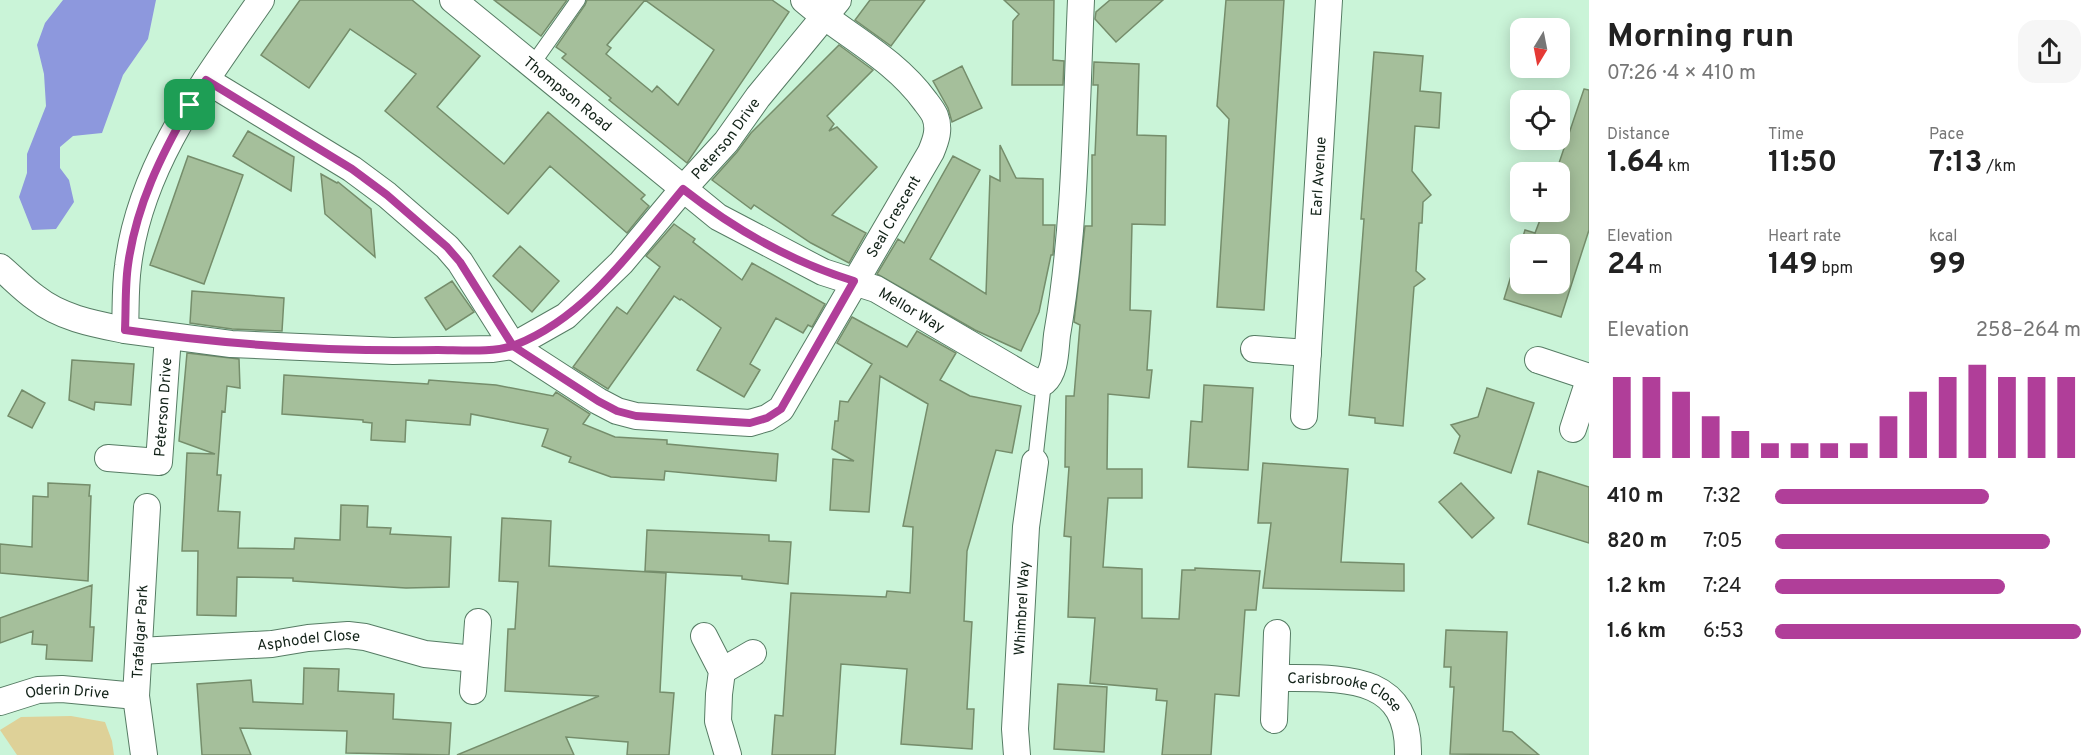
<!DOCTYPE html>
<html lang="en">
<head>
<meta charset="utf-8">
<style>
	body { margin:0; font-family:Overpass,sans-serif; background:#f6f6f6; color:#222; height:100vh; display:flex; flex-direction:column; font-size:22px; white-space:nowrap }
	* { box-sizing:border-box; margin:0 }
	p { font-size:20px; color:#767676 }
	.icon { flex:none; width:33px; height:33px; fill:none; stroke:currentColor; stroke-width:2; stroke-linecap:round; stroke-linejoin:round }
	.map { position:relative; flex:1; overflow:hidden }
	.panel { display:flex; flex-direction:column; background:#fff; width:510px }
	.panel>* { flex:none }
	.needle { width:39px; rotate:190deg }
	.controls { position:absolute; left:1510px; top:18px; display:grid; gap:12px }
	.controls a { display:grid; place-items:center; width:60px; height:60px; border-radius:12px; background:#fff; box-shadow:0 3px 15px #0003; font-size:30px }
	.pin { position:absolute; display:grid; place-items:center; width:51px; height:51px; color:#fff; margin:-26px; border-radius:12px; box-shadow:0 3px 9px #0006 }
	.round { display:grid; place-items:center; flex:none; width:63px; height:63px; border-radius:18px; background:#f6f6f6 }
	.headline { display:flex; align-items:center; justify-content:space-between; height:102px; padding:0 18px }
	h1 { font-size:33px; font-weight:700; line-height:45px }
	.metrics { display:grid; grid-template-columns:repeat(3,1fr); gap:9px; height:102px; padding:6px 18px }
	.metrics div { display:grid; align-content:center }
	.metrics b { font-size:30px; font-weight:700 }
	.metrics small { font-size:16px; font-weight:400 }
	.metrics p { font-size:16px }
	.chart { height:168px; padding:12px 18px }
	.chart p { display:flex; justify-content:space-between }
	.chart svg { width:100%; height:108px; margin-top:6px; stroke:#b03e99; stroke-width:6 }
	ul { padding:0 18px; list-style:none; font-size:20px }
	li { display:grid; grid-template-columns:96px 72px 1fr; align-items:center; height:45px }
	li i { height:15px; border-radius:8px; background:#b03e99 }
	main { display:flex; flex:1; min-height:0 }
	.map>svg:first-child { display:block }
	.green { fill:#ded198 }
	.water { fill:#8d98dd }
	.building { fill:#a5bf9b; stroke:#758d6b; stroke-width:1.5; fill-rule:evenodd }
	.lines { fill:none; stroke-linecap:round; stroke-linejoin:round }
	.lane-casing { stroke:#567c64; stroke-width:16 }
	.street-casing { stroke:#567c64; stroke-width:28 }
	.lane { stroke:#fff; stroke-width:14 }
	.street { stroke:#fff; stroke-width:26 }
	.route-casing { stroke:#fff; stroke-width:12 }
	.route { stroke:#b03e99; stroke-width:8 }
	.labels { text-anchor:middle; stroke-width:5; stroke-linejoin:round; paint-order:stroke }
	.street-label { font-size:15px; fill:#122218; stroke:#fff }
</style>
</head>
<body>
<main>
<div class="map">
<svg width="1589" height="755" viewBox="0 0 1589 755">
	<rect width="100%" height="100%" fill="#caf4d8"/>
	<!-- green -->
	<path class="green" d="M 71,716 L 105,722 L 112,741 L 114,755 L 17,755 L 0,730 L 21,717 Z"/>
	<!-- water -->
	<path class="water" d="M 63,0 L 156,0 L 148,39 L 123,75 L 102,133 L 73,136 L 60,147 L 60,168 L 69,180 L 74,202 L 56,229 L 32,230 L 19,197 L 27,173 L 27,154 L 46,106 L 44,74 L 37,45 L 45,23 Z"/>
	<!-- building -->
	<path class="building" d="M 300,0 L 412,0 L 480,56 L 437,107 L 504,164 L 548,112 L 645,195 L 641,199 L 649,206 L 627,233 L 550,166 L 508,214 L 385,111 L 416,74 L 350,29 L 309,88 L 261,55 Z
		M 494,0 L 567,0 L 541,36 Z
		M 587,0 L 645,0 L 607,45 L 611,48 L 606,54 L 652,92 L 657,86 L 678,105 L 714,50 L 645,0 L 772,0 L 789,12 L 687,163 L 609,100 L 611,98 L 562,58 L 566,54 L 556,47 L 585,5 Z
		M 870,0 L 925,0 L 891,46 L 855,20 Z
		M 1004,0 L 1054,0 L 1053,60 L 1064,61 L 1063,85 L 1012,85 L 1013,21 L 1019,14 Z
		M 1110,0 L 1163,0 L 1116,42 L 1095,19 L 1096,12 Z
		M 1226,0 L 1284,0 L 1264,310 L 1217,307 L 1229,119 L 1217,106 Z
		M 839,45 L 873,70 L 827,116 L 834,124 L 829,131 L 837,127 L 877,167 L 832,215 L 866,233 L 849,263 L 811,243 L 754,205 L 751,209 L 712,180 L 737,152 L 751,133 Z
		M 1374,52 L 1423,56 L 1420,91 L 1441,93 L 1439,128 L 1415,126 L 1412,171 L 1431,195 L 1423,202 L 1422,223 L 1419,223 L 1416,271 L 1425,279 L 1414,287 L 1403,426 L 1375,423 L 1375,418 L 1349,415 L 1364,219 L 1361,219 Z
		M 1094,62 L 1139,64 L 1137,135 L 1166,136 L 1165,225 L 1132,224 L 1130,310 L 1151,311 L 1147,370 L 1152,370 L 1149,398 L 1108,394 L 1107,469 L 1142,469 L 1142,498 L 1108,498 L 1103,567 L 1142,569 L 1142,618 L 1179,619 L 1182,570 L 1195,570 L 1195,568 L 1260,571 L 1256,610 L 1245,610 L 1239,696 L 1215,694 L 1211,755 L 1162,755 L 1167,701 L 1156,700 L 1157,689 L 1090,683 L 1095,618 L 1068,617 L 1071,537 L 1064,536 L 1069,467 L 1065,467 L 1066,396 L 1074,396 L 1080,325 L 1074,322 L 1085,226 L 1092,226 L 1092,155 L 1095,155 L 1098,85 L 1093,85 Z
		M 962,66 L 982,108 L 952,122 L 948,108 L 933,81 Z
		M 1584,89 L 1589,90 L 1589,230 L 1561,317 L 1504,299 L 1525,230 L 1535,233 L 1543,212 L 1560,212 L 1560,172 L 1556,172 ZM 1521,244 L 1560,244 L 1560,284 L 1521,284 Z
		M 248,131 L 294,157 L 291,191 L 233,156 Z
		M 1000,145 L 1016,178 L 1043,179 L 1043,225 L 1055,225 L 1053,255 L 1051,255 L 1039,312 L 1021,351 L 975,330 L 877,274 L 898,239 L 904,243 L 953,156 L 980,170 L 930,259 L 986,294 L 990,176 L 1000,181 Z
		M 188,156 L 243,175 L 204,284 L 150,265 Z
		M 321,174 L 337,183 L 338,182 L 371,209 L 375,257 L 325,214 Z
		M 674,224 L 695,239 L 693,242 L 742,280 L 752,263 L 825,304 L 812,327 L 808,325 L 803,333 L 776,318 L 750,364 L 760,370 L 744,397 L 697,370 L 721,328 L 681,299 L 680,300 L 674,296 L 608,389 L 573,367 L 617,307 L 627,314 L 660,267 L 646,256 Z
		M 520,246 L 559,281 L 532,312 L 493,276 Z
		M 452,281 L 474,312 L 446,330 L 425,298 Z
		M 192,291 L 284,298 L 282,331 L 232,329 L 190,323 Z
		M 852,317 L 907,347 L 917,331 L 956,353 L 940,380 L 970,396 L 1021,406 L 1012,453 L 996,450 L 967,551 L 964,621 L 972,622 L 967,709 L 974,709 L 972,749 L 901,744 L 907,669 L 841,664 L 835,755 L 772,755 L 775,715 L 783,716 L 791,593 L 886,597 L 887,591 L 910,593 L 913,527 L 903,526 L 928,404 L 880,376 L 869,512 L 830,510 L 833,459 L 854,461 L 832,449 L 835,421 L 838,421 L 840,401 L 848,402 L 872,364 L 837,343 Z
		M 187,353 L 239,359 L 240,388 L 227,386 L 225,412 L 222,411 L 217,475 L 221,475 L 218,511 L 240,512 L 238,548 L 294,549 L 295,538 L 340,540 L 341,505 L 368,506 L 367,527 L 391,528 L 390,534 L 451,537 L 449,587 L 406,588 L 293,581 L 293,578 L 237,577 L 236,616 L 197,615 L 198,551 L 182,551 L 187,453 L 215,454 L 179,441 Z
		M 72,360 L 134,364 L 131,405 L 95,402 L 94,410 L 69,400 Z
		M 284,375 L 428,384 L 429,380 L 496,385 L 553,396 L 556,392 L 590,414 L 583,424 L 615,437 L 667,440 L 667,444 L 778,454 L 776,481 L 665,471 L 664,480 L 611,477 L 569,462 L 571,457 L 542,446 L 548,429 L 471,414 L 470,425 L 406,420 L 405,442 L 371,440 L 372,423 L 363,422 L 363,420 L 282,414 Z
		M 1204,385 L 1253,388 L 1248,470 L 1188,467 L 1191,421 L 1202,422 Z
		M 1487,388 L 1534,403 L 1511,473 L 1454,453 L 1460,436 L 1451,425 L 1478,417 Z
		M 22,390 L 45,403 L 32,428 L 8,416 Z
		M 1263,463 L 1348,469 L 1341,562 L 1404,564 L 1404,591 L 1263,588 L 1271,523 L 1258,523 Z
		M 1538,471 L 1589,487 L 1589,543 L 1528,524 Z
		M 48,483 L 90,485 L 89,496 L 91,496 L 88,581 L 0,573 L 0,544 L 32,547 L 33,496 L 48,497 Z
		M 1461,483 L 1494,518 L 1472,538 L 1439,502 Z
		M 502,518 L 551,521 L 549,566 L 666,573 L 660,692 L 674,693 L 669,755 L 627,755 L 628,742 L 566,737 L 574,755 L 457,755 L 599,696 L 505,691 L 508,629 L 515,629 L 518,582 L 499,581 Z
		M 647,530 L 769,535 L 769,541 L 791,542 L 788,584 L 742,579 L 742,576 L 645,571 Z
		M 92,585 L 90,627 L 94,627 L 92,661 L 46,659 L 47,645 L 32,644 L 33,631 L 0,643 L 0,618 Z
		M 1446,630 L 1507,632 L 1503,731 L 1512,732 L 1539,755 L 1450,754 L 1454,687 L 1450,687 L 1451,667 L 1444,667 Z
		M 304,668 L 339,669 L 338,691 L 394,694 L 393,719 L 451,723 L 449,755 L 346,753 L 347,731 L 240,728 L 251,755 L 202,755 L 197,684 L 251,680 L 253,702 L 303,704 Z
		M 1058,684 L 1107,687 L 1104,752 L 1054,749 Z"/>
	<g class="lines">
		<defs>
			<path id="lane" d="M 532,65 L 578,0
				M 1035,462 L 1044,382"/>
			<g id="street">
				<path id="s1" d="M 261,0 C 205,81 140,165 128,266 C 125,287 126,309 125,330 L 231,344 L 393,351 L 493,349 L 513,346 L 566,316 L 621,263 L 683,189 L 726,142 L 758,97 L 838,0"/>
				<path id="s2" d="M 453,0 L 718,217 L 823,272 L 876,289 L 1028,378 L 1036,382 L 1044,382 C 1056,371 1055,351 1057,335 C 1076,225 1076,111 1081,0"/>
				<path id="s3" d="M 206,80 L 352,169 L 387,195 L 447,247 L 460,262 L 513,346 L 598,401 L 617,411 L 636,416 L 750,423 L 767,418 L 781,409 L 931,152 C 936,140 940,129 935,116 C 933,111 928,105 925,101 C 893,57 844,35 804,0"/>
				<path d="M 0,267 C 12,277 23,289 36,298 C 61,318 95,324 125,330"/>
				<path d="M 1254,349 L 1308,353"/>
				<path d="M 1538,360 L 1589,377"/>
				<path id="s4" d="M 1304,416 L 1329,0"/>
				<path d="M 1573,429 L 1589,380"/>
				<path id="s5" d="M 108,458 L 159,462 L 168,336"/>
				<path d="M 704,636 L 722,671 L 719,694 L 718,721 L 728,755"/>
				<path id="s6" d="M 139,651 L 272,644 L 308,638 L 348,635 L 365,637 L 425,654 L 475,659"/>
				<path d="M 722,671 L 753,653"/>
				<path id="s7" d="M 1276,678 C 1337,679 1410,670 1408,755"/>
				<path d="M 473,691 L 478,622"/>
				<path id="s8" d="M 0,702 L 38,690 L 62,689 L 136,696"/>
				<path d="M 1274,720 L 1277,633"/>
				<path id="s9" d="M 144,755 L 136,696 L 147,507"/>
				<path id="s10" d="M 1017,755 L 1015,729 L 1026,527 L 1035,462"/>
			</g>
		</defs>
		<!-- lane casing -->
		<use href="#lane" class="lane-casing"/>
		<!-- street casing -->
		<use href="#street" class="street-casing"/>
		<!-- lane -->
		<use href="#lane" class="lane"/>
		<!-- street -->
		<use href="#street" class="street"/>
	</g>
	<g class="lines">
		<defs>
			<path id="route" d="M 190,105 C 161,155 136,206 128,265 C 125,286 126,308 125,330 C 229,345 333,352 438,350 C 460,350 495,353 515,345 C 587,317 635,246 683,189 C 734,229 792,262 854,281 L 781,409 L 767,418 L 750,423 L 636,416 L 617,411 L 598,401 L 513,346 L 460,262 L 447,247 L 387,195 L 352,169 L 206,80 L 190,105"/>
		</defs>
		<!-- route casing -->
		<use href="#route" class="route-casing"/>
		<!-- route -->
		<use href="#route" class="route"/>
	</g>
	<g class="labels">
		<!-- street labels -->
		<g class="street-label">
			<text dy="5" stroke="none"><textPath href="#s2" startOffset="148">Thompson Road</textPath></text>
			<text dy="5" stroke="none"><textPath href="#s1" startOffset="1054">Peterson Drive</textPath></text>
			<text dy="5" stroke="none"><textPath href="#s4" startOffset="240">Earl Avenue</textPath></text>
			<text dy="5" stroke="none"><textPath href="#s3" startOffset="927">Seal Crescent</textPath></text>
			<text dy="5" stroke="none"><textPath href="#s2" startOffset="558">Mellor Way</textPath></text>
			<text dy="5" stroke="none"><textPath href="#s5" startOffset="106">Peterson Drive</textPath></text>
			<text dy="5" stroke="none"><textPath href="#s10" startOffset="147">Whimbrel Way</textPath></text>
			<text dy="5" stroke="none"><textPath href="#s9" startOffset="124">Trafalgar Park</textPath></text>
			<text dy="5" stroke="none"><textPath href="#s6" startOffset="170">Asphodel Close</textPath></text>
			<text dy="5" stroke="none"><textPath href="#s8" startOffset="69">Oderin Drive</textPath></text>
			<text dy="5" stroke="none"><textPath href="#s7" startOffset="72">Carisbrooke Close</textPath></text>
		</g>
	</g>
</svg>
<div class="controls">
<a><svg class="needle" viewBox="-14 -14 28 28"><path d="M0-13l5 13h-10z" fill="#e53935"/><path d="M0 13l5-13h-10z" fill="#767676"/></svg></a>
<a><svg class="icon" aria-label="locate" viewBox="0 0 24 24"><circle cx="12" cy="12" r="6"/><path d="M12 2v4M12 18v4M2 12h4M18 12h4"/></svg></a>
<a>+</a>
<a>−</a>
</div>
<div class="pin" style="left:190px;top:105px;background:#1e9e55"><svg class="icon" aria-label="arrive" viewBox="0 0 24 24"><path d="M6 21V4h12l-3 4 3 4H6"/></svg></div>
</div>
<section class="panel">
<div class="headline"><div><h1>Morning run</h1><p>07:26 · 4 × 410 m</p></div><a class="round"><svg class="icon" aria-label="share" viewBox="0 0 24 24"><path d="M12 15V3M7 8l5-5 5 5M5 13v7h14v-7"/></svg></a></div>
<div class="metrics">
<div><p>Distance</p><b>1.64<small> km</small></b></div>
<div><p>Time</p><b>11:50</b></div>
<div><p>Pace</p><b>7:13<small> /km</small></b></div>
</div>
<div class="metrics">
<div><p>Elevation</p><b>24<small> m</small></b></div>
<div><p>Heart rate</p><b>149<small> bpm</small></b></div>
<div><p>kcal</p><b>99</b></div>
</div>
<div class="chart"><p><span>Elevation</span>258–264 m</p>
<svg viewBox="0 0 160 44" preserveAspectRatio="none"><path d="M5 44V11M15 44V11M25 44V17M35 44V27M45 44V33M55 44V38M65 44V38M75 44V38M85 44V38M95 44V27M105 44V17M115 44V11M125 44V6M135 44V11M145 44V11M155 44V11"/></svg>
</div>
<ul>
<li><b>410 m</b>7:32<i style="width:70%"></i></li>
<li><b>820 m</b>7:05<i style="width:90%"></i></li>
<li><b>1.2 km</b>7:24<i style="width:75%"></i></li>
<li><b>1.6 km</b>6:53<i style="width:100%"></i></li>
</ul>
</section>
</main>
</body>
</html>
